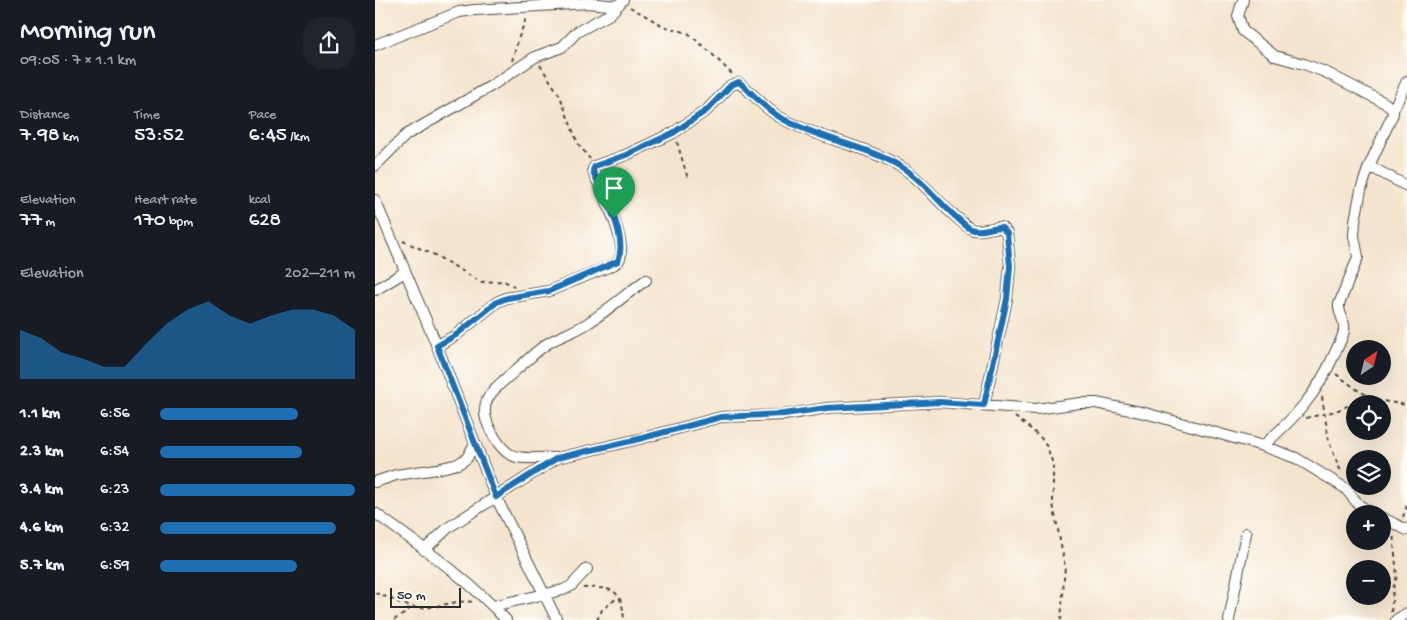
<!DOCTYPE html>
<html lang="en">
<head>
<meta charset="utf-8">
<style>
	body { margin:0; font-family:"Gochi Hand",sans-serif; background:#20242c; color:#f1f3f6; height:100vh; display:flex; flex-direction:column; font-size:19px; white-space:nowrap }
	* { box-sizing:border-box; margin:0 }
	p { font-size:16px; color:#9ea1a6 }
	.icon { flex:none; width:28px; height:28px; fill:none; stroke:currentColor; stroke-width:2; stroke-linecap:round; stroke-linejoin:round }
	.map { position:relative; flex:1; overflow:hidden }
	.panel { display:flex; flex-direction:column; background:#171b24; width:375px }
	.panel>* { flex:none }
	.needle { width:32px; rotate:35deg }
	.fabs { position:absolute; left:971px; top:340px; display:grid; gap:10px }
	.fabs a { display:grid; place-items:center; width:45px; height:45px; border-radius:50%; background:#171b24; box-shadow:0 5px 20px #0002; font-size:25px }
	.scale { position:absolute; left:15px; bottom:12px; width:71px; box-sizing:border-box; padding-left:5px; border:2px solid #2b2b2b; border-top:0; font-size:14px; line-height:18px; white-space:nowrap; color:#2b2b2b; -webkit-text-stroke:4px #fdfcf7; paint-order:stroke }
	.pin { position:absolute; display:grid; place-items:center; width:42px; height:42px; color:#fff; margin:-51px -21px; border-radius:50% 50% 50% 0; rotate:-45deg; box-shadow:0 0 5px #0007 }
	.pin .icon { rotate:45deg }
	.round { display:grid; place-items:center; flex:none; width:52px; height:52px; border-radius:20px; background:#20242c }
	.headline { display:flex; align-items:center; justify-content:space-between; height:85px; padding:0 20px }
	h1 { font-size:28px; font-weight:600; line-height:38px }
	.metrics { display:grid; grid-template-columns:repeat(3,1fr); gap:8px; height:85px; padding:5px 20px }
	.metrics div { display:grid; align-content:center }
	.metrics b { font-size:21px; font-weight:600 }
	.metrics small { font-size:14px; font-weight:400 }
	.metrics p { font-size:14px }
	.chart { height:140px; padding:10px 20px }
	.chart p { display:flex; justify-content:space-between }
	.chart svg { width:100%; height:90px; margin-top:5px; fill:#1f6fb2; opacity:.7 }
	ul { padding:0 20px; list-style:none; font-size:16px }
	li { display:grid; grid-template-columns:80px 60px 1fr; align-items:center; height:38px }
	li i { height:12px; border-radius:6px; background:#1f6fb2 }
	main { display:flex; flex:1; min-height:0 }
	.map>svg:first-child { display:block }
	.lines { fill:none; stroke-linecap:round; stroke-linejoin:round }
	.street-casing { stroke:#494743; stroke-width:12 }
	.path { stroke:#494743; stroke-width:2; stroke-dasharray:4 4; stroke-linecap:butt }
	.street { stroke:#fff; stroke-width:10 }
	.route-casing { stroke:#fff; stroke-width:10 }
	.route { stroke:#1f6fb2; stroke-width:6 }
</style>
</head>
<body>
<main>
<section class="panel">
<div class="headline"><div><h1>Morning run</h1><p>09:05 · 7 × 1.1 km</p></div><a class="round"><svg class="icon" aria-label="share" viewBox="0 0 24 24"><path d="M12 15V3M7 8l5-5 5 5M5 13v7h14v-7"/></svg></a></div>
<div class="metrics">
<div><p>Distance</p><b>7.98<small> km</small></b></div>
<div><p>Time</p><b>53:52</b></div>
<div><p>Pace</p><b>6:45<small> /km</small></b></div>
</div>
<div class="metrics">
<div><p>Elevation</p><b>77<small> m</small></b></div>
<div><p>Heart rate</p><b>170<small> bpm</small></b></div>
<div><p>kcal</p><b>628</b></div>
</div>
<div class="chart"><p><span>Elevation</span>202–211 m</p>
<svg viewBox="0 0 160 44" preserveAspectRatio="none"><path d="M0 44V20L10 24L20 31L30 34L40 38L50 38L60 27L70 17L80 10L90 6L100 13L110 17L120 13L130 10L140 10L150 13L160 20V44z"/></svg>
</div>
<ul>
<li><b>1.1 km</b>6:56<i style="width:71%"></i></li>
<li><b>2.3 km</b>6:54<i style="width:73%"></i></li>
<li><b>3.4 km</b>6:23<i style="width:100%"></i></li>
<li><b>4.6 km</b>6:32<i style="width:90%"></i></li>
<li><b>5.7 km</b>6:59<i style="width:70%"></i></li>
</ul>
</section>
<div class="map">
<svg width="1032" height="620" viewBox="0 0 1032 620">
	<rect width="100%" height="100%" fill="#fdfcf7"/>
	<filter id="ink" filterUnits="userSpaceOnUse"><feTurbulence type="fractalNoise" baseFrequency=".02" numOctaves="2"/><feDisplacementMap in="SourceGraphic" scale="10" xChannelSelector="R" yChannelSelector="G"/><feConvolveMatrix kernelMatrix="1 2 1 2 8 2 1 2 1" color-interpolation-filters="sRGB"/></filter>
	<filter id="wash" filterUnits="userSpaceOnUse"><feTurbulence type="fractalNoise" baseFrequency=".0096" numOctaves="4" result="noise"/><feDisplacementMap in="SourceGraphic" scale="20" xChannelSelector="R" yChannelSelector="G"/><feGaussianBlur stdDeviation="1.12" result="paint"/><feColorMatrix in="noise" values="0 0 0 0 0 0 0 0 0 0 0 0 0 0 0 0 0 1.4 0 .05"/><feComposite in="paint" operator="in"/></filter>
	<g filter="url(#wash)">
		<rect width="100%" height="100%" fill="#f5e4cd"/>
	</g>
	<g filter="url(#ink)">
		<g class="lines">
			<defs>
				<path id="street" d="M 868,0 L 863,16 L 868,31 L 900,56 L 929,64 L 950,72 L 1010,103 L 1018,110 L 1018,114 L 994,166 L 986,190 L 980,221 L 979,236 L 983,257 L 964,304 C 963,314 971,321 969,330 C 968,339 962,347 959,355 C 941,396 920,417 888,446
					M 0,45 L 84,12 L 100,10 L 214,3 L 242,6
					M 1018,110 L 1032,81
					M 0,166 L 31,135 L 116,86 L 160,57 L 187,47 L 202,32 L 235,14 L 248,0
					M 994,166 L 1032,186
					M 0,200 L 62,346 L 121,497 L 182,620
					M 0,290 L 30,272
					M 62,346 L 81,335 L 122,302 L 131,298 L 174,291 L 238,265 C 239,264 243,262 244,260 C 254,245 227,190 219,174 L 218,169 L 220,166 L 251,155 L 298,133 L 332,110 L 356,85 L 364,83 C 380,94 390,110 408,119 C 446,140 491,145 528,168 C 548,181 562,201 581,217 C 586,221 590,226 596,229 C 605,233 616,227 626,227 L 632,233 L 635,266 L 632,299 L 609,405
					M 181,458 C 146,456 134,467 115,429 C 99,398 123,387 143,368 C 154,359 163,349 175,342 C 188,335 201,331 213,323 C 233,310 251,294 271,280
					M 0,482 L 21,475 L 62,469 L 83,464 L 92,458 L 99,445
					M 0,513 C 45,546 93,578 131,620
					M 1008,518 L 1032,530
					M 49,550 L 74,527 L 182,458 L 264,439 L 346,417 L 409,415 L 452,408 L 564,402 L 661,409 L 705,403 L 721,403 L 770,413 L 888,446 L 921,458 L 970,488 L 984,505 L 998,514
					M 118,606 L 188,590 L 196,586 L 212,569
					M 854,620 L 871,533
					M 1021,620 L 1032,613"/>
			</defs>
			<!-- street casing -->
			<use href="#street" class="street-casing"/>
			<!-- path -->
			<path class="path" d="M 255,7 L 288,26 L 313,33 L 335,52 L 358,75
				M 137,61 L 144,37 L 152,16
				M 165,65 L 185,96 L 202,142 L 215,159
				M 302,142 L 313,179
				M 28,241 L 60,255 L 106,282 L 129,281 L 139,286
				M 961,374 L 984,391 L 1001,400 L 1032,405
				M 947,397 L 954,442 L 967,474
				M 640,417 L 651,425 L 666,438 L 672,447 L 678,464 L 678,504 L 690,566 L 686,620
				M 931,418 L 961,411 L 993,397
				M 1028,517 L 1032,505
				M 208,588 C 237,587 247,588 249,620
				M 0,593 C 15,597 29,607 45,608 C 63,608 82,599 99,602
				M 1016,612 L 1018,589 L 1022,576 L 1018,533
				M 19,620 L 29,614 L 36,607
				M 222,620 L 227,610 L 243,597"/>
			<!-- street -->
			<use href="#street" class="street"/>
		</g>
	</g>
	<g class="lines" filter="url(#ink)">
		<defs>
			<path id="route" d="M 364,82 C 379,94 390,110 408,119 C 446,140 491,145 528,168 C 549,181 562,201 581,217 C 586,221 590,226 596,229 C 605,233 616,227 626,227 L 632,233 L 635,266 L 632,299 L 609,405 L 564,402 L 530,404 L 452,408 L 409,414 L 346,417 L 264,439 L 182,458 L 121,497 L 62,346 L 81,335 L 122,302 L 132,298 L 174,291 L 243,261 C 253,237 230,196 219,174 L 218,170 L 220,166 L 251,155 L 298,133 L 332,110 L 356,85 Z"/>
		</defs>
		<!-- route casing -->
		<use href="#route" class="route-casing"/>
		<!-- route -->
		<use href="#route" class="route"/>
	</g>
</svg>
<div class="fabs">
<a><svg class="needle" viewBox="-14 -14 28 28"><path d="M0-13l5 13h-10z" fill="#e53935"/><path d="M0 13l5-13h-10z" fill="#9ea1a6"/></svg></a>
<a><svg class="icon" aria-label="locate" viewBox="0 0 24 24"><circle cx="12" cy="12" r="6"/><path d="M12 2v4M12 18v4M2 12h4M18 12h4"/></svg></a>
<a><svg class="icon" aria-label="layers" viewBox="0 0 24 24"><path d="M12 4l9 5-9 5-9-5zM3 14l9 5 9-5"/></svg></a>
<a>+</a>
<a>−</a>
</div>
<div class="scale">50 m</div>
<div class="pin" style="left:239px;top:218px;background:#1e9e55"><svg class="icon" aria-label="arrive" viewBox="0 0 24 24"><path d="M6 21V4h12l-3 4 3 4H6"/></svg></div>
</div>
</main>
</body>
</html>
